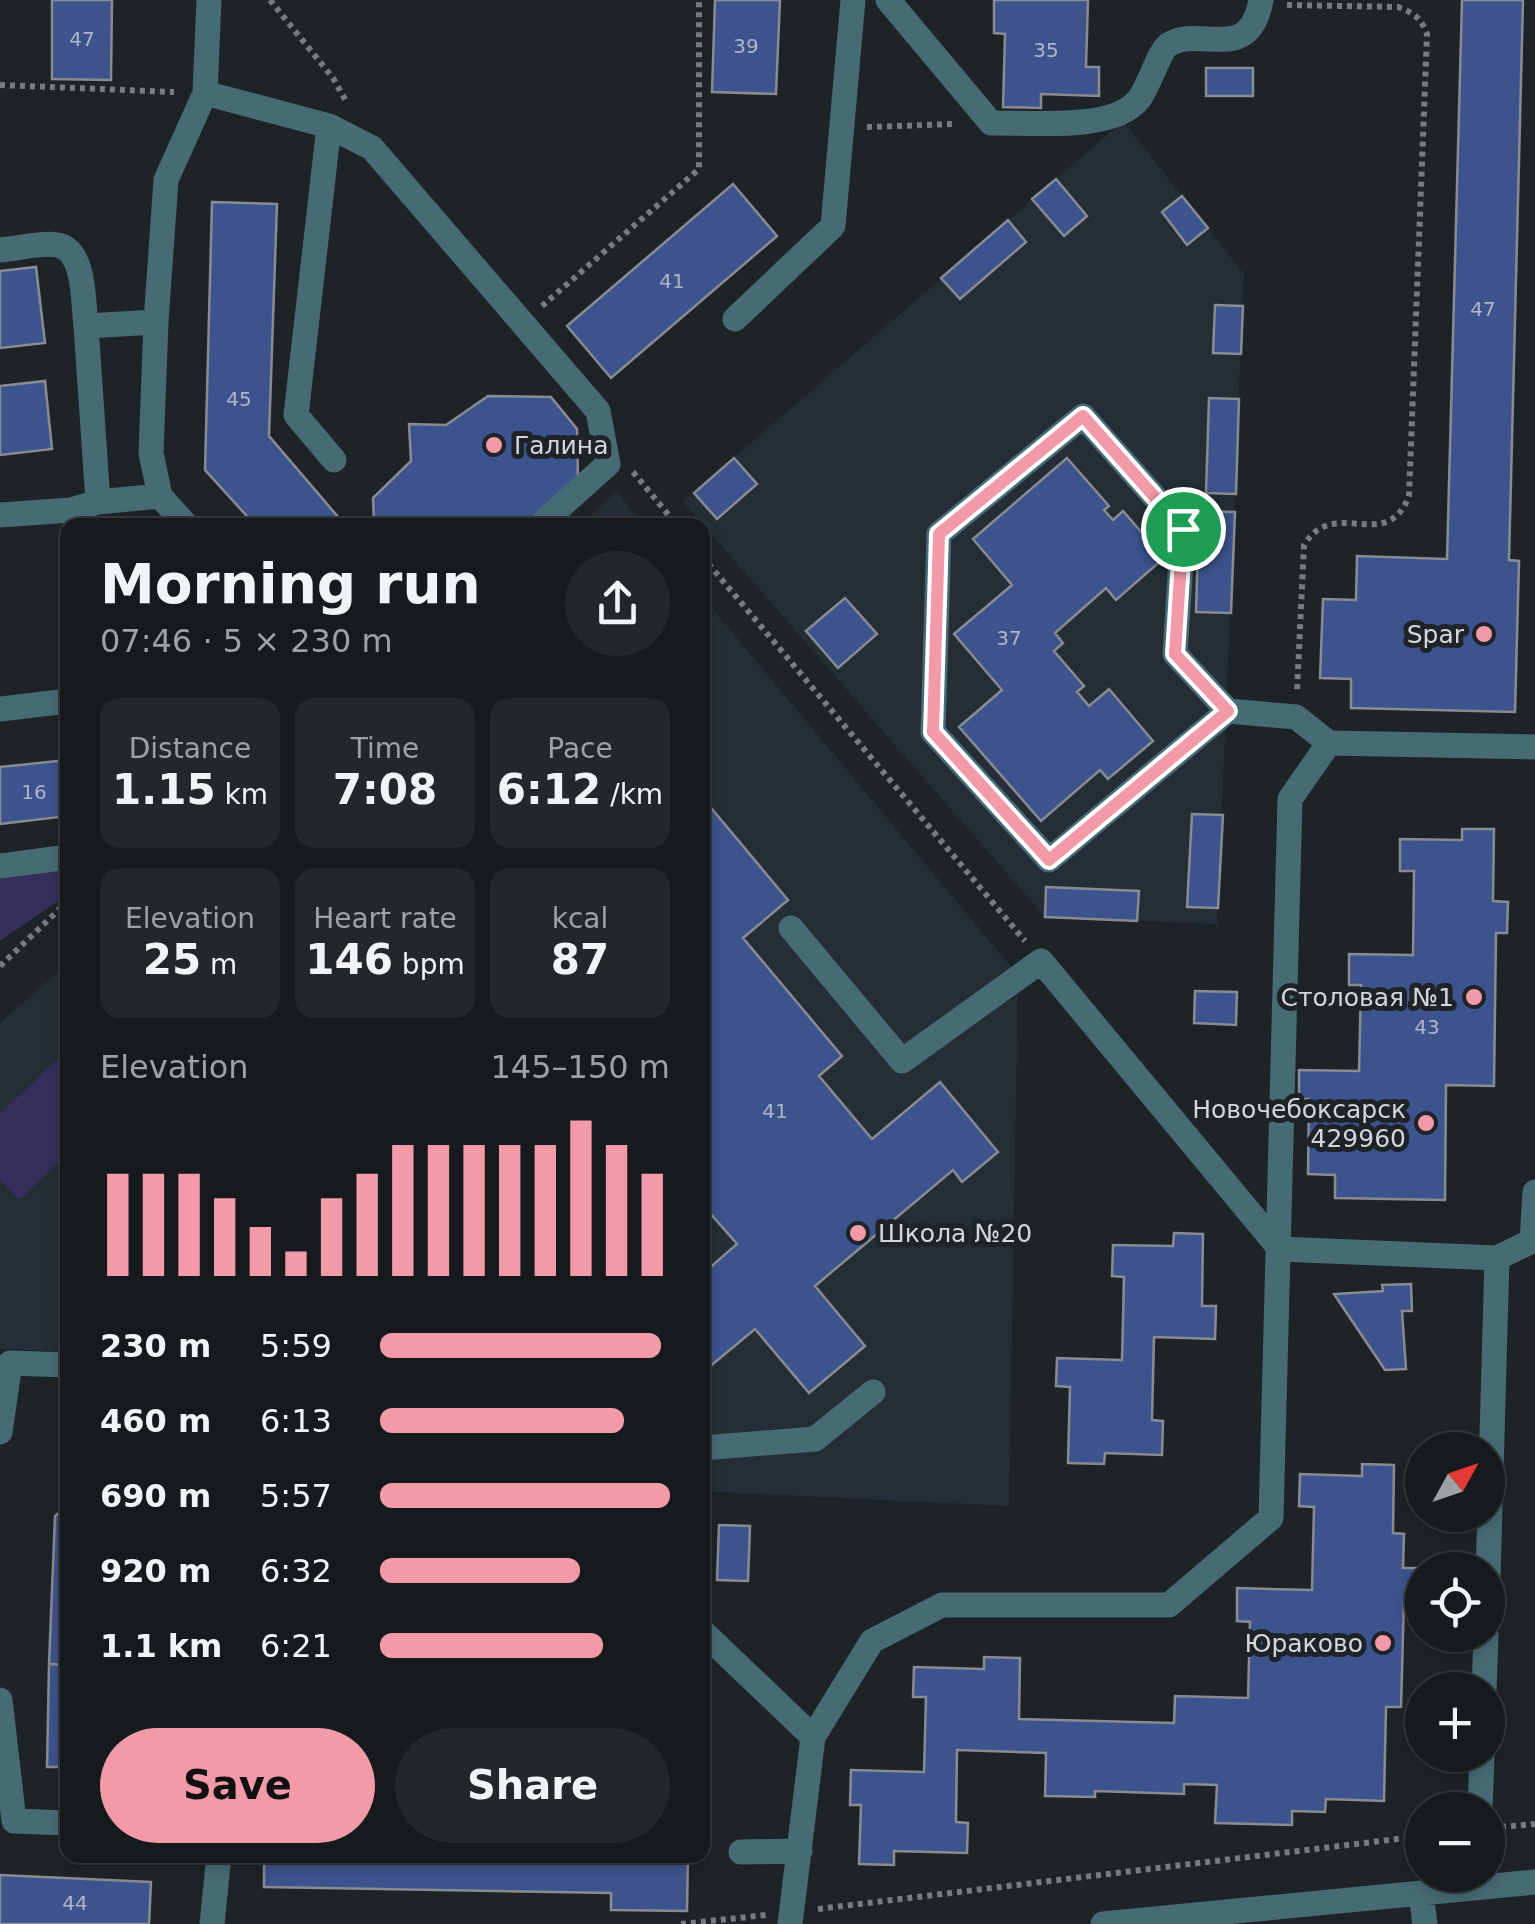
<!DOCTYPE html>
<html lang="en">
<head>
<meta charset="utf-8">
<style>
	body { margin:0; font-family:"DejaVu Sans",sans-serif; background:#23272a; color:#f1f3f6; height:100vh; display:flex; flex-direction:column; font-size:38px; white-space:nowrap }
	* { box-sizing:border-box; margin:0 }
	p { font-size:32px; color:#9ea1a4 }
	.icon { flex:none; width:55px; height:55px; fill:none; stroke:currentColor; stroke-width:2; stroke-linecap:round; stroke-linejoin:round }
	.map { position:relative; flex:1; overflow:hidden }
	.sheet { position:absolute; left:60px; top:518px; width:650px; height:1345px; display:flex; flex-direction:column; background:#161a1d; border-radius:20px; box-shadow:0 5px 15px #0003,0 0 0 2px #35383b }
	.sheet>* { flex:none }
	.needle { width:65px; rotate:50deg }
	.tools { position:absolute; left:1405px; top:1432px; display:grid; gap:20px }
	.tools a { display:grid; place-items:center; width:100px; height:100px; border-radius:50%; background:#161a1d; box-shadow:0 5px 15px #0003,0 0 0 2px #35383b; font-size:50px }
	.pin { position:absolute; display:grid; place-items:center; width:85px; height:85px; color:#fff; margin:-42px; border:5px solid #fff; border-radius:50%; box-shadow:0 2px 10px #0007 }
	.round { display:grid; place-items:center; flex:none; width:105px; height:105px; border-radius:52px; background:#23272a }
	.headline { display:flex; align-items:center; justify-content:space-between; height:170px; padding:0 40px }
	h1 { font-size:55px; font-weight:700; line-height:75px }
	.stats { display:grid; grid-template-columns:repeat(3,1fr); gap:15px; height:170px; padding:10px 40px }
	.stats div { display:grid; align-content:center; border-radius:20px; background:#23272a; text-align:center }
	.stats b { font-size:42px; font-weight:700 }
	.stats small { font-size:28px; font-weight:400 }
	.stats p { font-size:28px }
	.chart { height:280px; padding:20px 40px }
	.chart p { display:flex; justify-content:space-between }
	.chart svg { width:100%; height:180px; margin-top:10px; stroke:#f39aa9; stroke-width:6 }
	.action { display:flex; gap:20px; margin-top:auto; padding:20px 40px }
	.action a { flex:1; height:115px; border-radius:60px; background:#f39aa9; color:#111; font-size:40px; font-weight:700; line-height:115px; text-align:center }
	.action a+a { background:#23272a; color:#f1f3f6 }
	ul { padding:0 40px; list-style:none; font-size:32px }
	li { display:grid; grid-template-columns:160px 120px 1fr; align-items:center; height:75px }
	li i { height:25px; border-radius:12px; background:#f39aa9 }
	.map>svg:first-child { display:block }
	.built { fill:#252e36 }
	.green { fill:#382e5c }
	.building { fill:#3d538d; stroke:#888b91; stroke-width:2.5 }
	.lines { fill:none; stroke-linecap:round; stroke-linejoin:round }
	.path { stroke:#777b7e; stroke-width:6; stroke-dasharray:5 5; stroke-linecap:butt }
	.minor { stroke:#476b75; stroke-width:25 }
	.route-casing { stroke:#fff; stroke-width:20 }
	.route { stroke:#f39aa9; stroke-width:12 }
	.poi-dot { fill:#f39aa9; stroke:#1e2327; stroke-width:4 }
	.labels { text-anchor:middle; stroke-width:10; stroke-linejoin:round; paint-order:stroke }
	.number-label { font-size:20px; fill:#aeb6c7 }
	.poi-label { font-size:25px; fill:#d4d7da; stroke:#1e2327; text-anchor:end }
</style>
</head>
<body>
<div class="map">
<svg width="1535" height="1924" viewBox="0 0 1535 1924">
	<rect width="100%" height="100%" fill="#1e2327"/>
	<!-- built -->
	<path class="built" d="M 1123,121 L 1244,274 L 1217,924 L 1045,917 L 683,502 Z
		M 617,492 L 644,525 L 579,525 Z
		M 702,596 L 1018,975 L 1009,1506 L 703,1491 Z
		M 67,964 L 67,1352 L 0,1349 L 0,1023 Z"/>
	<!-- green -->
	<path class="green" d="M 67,868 L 67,895 L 0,941 L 0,879 Z
		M 65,1052 L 68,1056 L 67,1153 L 19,1200 L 0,1180 L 0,1114 Z"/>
	<!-- building -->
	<path class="building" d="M 52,0 L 112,0 L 111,80 L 52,79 Z
		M 715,0 L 780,0 L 776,94 L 712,92 Z
		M 994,0 L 1088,0 L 1086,67 L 1099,67 L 1099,96 L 1041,94 L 1041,108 L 1003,107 L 1005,34 L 994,33 Z
		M 1462,0 L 1523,0 L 1509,560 L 1519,561 L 1515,712 L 1351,708 L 1351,679 L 1320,678 L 1323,599 L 1356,600 L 1357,556 L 1447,559 Z
		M 1206,68 L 1253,68 L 1253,96 L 1206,96 Z
		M 1056,179 L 1087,216 L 1064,236 L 1032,199 Z
		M 733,184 L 777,236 L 611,378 L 567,326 Z
		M 1182,196 L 1208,228 L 1187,245 L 1162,212 Z
		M 212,202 L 277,204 L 269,436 L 345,525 L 255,525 L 205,470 Z
		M 1008,220 L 1026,242 L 960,299 L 941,278 Z
		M 36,267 L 45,343 L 0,348 L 0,271 Z
		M 1215,305 L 1243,306 L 1241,354 L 1213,353 Z
		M 45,381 L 52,449 L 0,455 L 0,386 Z
		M 488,396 L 551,397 L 577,429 L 578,480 L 529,525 L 374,525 L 373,498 L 411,461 L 409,424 L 446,425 Z
		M 1209,398 L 1239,399 L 1236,494 L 1206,493 Z
		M 734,458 L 757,484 L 717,519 L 694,493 Z
		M 1067,458 L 1109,506 L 1104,510 L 1113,520 L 1123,511 L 1164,558 L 1116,600 L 1106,588 L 1055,633 L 1063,643 L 1054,651 L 1084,686 L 1077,692 L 1089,706 L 1109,689 L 1153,741 L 1108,779 L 1100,770 L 1041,821 L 959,727 L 1002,690 L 954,634 L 1012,585 L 973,539 Z
		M 1199,511 L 1235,512 L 1231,613 L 1196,612 Z
		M 845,598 L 877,634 L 838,668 L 806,631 Z
		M 68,760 L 68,816 L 0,824 L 0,767 Z
		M 702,797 L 788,900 L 743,938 L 842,1056 L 819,1076 L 872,1139 L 940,1082 L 998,1152 L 962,1182 L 953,1170 L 815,1286 L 865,1346 L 809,1393 L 755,1329 L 702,1373 L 702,1267 L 706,1271 L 737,1244 L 702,1204 Z
		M 1192,814 L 1223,815 L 1218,908 L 1187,907 Z
		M 1462,829 L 1494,829 L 1493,901 L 1508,902 L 1507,933 L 1496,933 L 1494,1086 L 1446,1085 L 1445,1200 L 1335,1198 L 1335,1175 L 1308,1174 L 1309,1099 L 1299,1099 L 1299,1070 L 1359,1071 L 1361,985 L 1349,985 L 1349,954 L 1413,955 L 1414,871 L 1400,871 L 1400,839 L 1462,840 Z
		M 1046,887 L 1139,891 L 1137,921 L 1045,917 Z
		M 1195,991 L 1237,992 L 1236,1025 L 1194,1023 Z
		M 1174,1233 L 1203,1234 L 1202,1306 L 1216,1306 L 1215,1339 L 1154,1337 L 1152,1420 L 1163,1421 L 1162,1455 L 1105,1453 L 1104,1464 L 1068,1463 L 1070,1387 L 1056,1386 L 1057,1358 L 1122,1360 L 1124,1277 L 1112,1276 L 1113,1245 L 1173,1246 Z
		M 1411,1284 L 1412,1311 L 1402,1311 L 1406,1369 L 1385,1370 L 1334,1294 L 1383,1291 L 1382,1285 Z
		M 1362,1464 L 1394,1465 L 1393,1533 L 1404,1534 L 1403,1568 L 1421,1568 L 1420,1601 L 1404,1600 L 1401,1707 L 1386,1707 L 1384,1801 L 1326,1799 L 1325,1812 L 1292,1811 L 1292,1825 L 1215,1823 L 1217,1785 L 1184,1784 L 1184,1794 L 1095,1791 L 1095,1797 L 1045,1796 L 1046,1753 L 957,1750 L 956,1822 L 968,1823 L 967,1853 L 894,1851 L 894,1865 L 859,1864 L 861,1805 L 850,1805 L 851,1770 L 924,1772 L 926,1697 L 913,1697 L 914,1667 L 984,1669 L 984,1657 L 1020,1658 L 1019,1719 L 1174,1723 L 1175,1696 L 1248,1698 L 1250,1622 L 1237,1621 L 1237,1588 L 1312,1590 L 1314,1507 L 1299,1506 L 1300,1474 L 1362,1476 Z
		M 68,1505 L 68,1665 L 49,1664 L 55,1516 Z
		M 719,1525 L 750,1526 L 748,1581 L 717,1580 Z
		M 49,1664 L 68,1665 L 68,1767 L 47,1767 Z
		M 264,1855 L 688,1855 L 687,1911 L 611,1910 L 611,1893 L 264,1887 Z
		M 0,1875 L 151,1882 L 149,1924 L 0,1924 Z"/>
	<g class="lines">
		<!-- path -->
		<path class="path" d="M 270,0 L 333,78 L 347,103
			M 1287,5 L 1398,7 C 1414,13 1421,18 1427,34 L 1409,496 C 1386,555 1335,495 1304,545 L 1297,692
			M 0,85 L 174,92
			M 867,127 L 955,124
			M 542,306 L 699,169 L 699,0
			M 633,472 L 677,525
			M 702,556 L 1025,941
			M 0,966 L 68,901
			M 1501,1827 L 1535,1824
			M 818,1909 L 1422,1836
			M 681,1924 L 766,1915"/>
		<!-- minor -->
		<path class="minor" d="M 888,0 L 991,123 C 1030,122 1114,132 1139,99 C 1149,86 1159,52 1168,45 C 1200,24 1249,66 1261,0
			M 205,93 L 329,126 L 296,415 L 334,460
			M 329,126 L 372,148 L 598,411 L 608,464 L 540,525
			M 0,250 C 17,249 41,242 58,245 C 86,251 83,305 86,326
			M 735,319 L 833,226 L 853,0
			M 156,322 L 86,326 L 98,502 L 160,496
			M 0,515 L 71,510 L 98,502
			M 186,525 L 160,496 L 151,453 L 156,322 L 166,180 L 205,93 L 209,0
			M 0,709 L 68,701
			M 1228,711 L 1175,654 L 1183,529 L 1083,416 L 939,534 L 933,732 L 1049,860 L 1228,711 L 1296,717 L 1329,743
			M 0,866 L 68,857
			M 791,928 L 902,1061 L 1041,961 L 1280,1249 L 1497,1258 L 1532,1241 L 1535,1192
			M 0,1432 L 10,1363 L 68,1365
			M 702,1448 L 815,1439 L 873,1392
			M 1488,1578 L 1497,1258
			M 702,1631 L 813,1737
			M 1484,1690 L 1486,1635
			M 0,1700 L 14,1821 L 68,1823
			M 1480,1810 L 1482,1755
			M 741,1852 L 800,1851
			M 1421,1894 L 1425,1924
			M 212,1924 L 219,1855
			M 790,1924 L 813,1737 L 872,1641 L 942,1605 L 1169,1605 L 1271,1518 L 1290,799 L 1329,743 L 1535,747
			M 1103,1924 L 1535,1882"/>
	</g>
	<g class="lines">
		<defs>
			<path id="route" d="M 1083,416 L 1183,529 L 1175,654 L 1228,711 L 1049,860 L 933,732 L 939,534 Z"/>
		</defs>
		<!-- route casing -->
		<use href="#route" class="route-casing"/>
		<!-- route -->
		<use href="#route" class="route"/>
	</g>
	<!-- markers -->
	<g class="poi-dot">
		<circle cx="494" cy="445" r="10"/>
		<circle cx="1484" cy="634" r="10"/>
		<circle cx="1474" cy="997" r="10"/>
		<circle cx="1426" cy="1123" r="10"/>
		<circle cx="858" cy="1233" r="10"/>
		<circle cx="1383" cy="1643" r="10"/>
	</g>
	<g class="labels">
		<!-- number labels -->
		<g class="number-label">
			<text x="82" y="46">47</text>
			<text x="746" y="53">39</text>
			<text x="1046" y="57">35</text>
			<text x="672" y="288">41</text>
			<text x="1483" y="316">47</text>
			<text x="239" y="406">45</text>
			<text x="1009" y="645">37</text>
			<text x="34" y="799">16</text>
			<text x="1427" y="1034">43</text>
			<text x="775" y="1118">41</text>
			<text x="75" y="1910">44</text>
		</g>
		<!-- poi labels -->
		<g class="poi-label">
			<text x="514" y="454" text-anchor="start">Галина</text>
			<text x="1464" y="643">Spar</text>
			<text x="1454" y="1006">Столовая №1</text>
			<text x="1406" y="1118">Новочебоксарск<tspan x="1406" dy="29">429960</tspan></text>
			<text x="878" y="1242" text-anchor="start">Школа №20</text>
			<text x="1363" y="1652">Юраково</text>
		</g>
	</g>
</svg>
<div class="tools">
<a><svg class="needle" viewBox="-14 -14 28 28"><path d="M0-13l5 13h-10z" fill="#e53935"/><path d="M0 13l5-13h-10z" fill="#9ea1a4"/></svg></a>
<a><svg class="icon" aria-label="locate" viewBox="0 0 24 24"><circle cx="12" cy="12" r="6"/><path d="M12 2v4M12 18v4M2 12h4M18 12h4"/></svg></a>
<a>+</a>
<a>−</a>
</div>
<div class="pin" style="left:1183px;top:529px;background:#1e9e55"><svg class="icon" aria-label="arrive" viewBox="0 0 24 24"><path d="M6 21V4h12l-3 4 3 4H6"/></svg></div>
<section class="sheet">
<div class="headline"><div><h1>Morning run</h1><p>07:46 · 5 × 230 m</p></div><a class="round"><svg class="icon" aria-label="share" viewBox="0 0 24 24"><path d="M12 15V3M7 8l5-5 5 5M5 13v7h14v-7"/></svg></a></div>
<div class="stats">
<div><p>Distance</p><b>1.15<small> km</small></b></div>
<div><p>Time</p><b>7:08</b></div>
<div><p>Pace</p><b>6:12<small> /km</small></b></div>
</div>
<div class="stats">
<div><p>Elevation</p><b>25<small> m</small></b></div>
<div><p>Heart rate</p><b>146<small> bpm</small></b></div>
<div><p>kcal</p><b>87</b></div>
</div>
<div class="chart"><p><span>Elevation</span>145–150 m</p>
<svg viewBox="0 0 160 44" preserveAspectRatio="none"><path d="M5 44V19M15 44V19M25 44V19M35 44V25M45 44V32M55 44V38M65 44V25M75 44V19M85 44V12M95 44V12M105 44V12M115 44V12M125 44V12M135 44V6M145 44V12M155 44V19"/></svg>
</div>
<ul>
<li><b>230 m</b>5:59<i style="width:97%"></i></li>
<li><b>460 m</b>6:13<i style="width:84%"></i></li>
<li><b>690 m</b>5:57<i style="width:100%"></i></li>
<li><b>920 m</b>6:32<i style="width:69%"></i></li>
<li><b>1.1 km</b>6:21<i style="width:77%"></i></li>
</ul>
<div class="action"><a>Save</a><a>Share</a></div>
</section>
</div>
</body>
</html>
